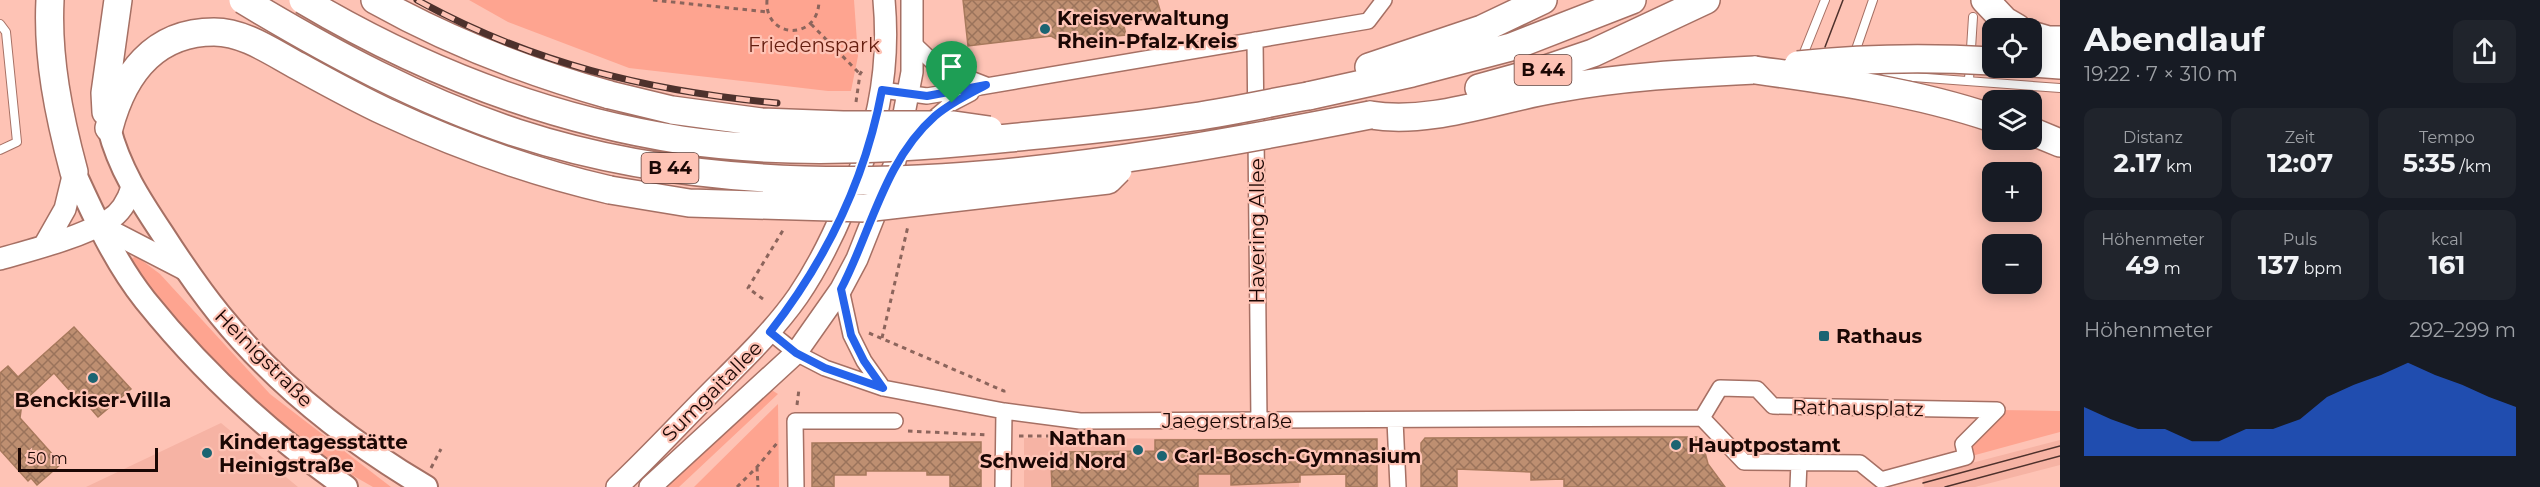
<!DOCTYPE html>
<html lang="de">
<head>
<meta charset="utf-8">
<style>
	body { margin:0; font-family:Montserrat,sans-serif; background:#20242c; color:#f1f3f6; height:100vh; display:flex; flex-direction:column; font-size:22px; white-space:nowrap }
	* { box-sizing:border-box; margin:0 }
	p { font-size:20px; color:#9ea1a6 }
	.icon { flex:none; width:33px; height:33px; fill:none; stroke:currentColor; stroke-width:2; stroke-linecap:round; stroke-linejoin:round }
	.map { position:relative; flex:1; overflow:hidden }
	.sheet { display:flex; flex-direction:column; background:#171b24; width:480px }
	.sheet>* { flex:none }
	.fabs { position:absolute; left:1982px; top:18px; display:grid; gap:12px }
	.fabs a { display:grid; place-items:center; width:60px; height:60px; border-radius:12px; background:#171b24; box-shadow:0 3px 15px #0003; font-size:30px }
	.scale { position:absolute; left:18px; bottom:15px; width:140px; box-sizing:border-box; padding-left:6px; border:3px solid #1b0704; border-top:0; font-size:16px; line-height:21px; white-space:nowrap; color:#1b0704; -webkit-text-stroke:4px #fec3b5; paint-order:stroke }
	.pin { position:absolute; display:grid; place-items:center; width:51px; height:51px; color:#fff; margin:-62px -26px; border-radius:50% 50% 50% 0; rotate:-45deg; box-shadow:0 0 6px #0007 }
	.pin .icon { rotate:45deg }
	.round { display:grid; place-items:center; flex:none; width:63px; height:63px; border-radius:12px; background:#20242c }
	.headline { display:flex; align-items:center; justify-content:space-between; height:102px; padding:0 24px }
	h1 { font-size:33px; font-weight:700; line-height:45px }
	.metrics { display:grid; grid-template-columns:repeat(3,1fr); gap:9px; height:102px; padding:6px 24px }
	.metrics div { display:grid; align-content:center; border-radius:12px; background:#20242c; text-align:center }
	.metrics b { font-size:26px; font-weight:700 }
	.metrics small { font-size:16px; font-weight:400 }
	.metrics p { font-size:16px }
	.chart { height:168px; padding:12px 24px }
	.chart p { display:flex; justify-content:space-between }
	.chart svg { width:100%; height:108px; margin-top:6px; fill:#2563eb; opacity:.7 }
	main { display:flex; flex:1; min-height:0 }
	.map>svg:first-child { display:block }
	.built { fill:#f6b3a4 }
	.green { fill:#fea490 }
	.building { fill:url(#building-cross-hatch); stroke:#a7795c; stroke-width:1.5 }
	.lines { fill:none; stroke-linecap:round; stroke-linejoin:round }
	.lane-casing { stroke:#a67064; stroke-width:10 }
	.street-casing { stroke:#a67064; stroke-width:18 }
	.secondary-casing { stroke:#a67064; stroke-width:24 }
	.primary-casing { stroke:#a67064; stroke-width:26 }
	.highway-casing { stroke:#a67064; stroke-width:30 }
	.path { stroke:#8c655c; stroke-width:3; stroke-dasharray:4.5 4.5; stroke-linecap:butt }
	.lane { stroke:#fff; stroke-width:8 }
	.street { stroke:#fff; stroke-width:15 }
	.secondary { stroke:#fff; stroke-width:21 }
	.primary { stroke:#fff; stroke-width:22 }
	.highway { stroke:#fff; stroke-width:27 }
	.tram { stroke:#4e312c; stroke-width:1.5 }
	.rail-casing { stroke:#4e312c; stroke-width:7 }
	.rail { stroke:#fec3b5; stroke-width:4.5; stroke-dasharray:14; stroke-linecap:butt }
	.highway-bridge-casing { stroke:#a67064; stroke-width:30; stroke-linecap:butt }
	.highway-bridge { stroke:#fff; stroke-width:27 }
	.route-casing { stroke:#fff; stroke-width:12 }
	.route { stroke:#2563eb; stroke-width:8 }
	.poi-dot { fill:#1b6472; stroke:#fec3b5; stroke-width:2 }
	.labels { text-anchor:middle; stroke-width:4.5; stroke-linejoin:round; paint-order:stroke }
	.shield { fill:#fec3b5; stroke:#5f3f39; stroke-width:1.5 }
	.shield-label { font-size:18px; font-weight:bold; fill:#1b0704 }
	.poi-label { font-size:20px; font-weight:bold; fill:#1b0704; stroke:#fec3b5; text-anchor:start }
	.park-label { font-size:20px; fill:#651e10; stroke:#fec3b5 }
	.street-label { font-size:20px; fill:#1b0704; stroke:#fec3b5 }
</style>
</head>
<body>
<main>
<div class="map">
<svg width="2060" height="487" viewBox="0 0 2060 487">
	<defs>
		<pattern id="building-cross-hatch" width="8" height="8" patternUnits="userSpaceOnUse" patternTransform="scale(1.5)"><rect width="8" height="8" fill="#be8f71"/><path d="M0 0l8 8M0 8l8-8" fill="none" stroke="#9a735b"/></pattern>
	</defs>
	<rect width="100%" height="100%" fill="#fec3b5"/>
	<!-- built -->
	<path class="built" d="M 221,423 L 298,487 L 86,487 Z
		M 1024,438 L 1300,439 L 1299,487 L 1024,487 Z
		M 2060,440 L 2060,465 L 1975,487 L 1924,487 L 1922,476 Z"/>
	<!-- green -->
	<path class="green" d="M 469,0 L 854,0 L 858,56 L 851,91 L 828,91 L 629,68 L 508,22 Z
		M 136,256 L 160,274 L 270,394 L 391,487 L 373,487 L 315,454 L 219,370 L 161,305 L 130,260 Z
		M 770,389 L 778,394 L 679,487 L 660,487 Z
		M 778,404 L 779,487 L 694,487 Z
		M 1998,410 L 2060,411 L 2060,432 L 1968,457 L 1965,444 Z"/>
	<!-- building -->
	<path class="building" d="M 963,0 L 1157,0 L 1162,17 L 1123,22 L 1126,35 L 1060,41 L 1051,36 L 968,46 Z
		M 74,327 L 131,389 L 98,417 L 79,395 L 76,398 L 54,373 L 22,403 L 20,418 L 61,464 L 37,485 L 31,478 L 28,481 L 0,450 L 0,373 L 8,366 L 18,377 Z
		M 1630,437 L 1701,437 L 1708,464 L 1725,487 L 1564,487 L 1564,479 L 1531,480 L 1531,472 L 1457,469 L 1457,487 L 1421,487 L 1421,443 L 1425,438 Z
		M 1377,439 L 1377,487 L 1346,487 L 1346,474 L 1300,475 L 1300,482 L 1231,485 L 1231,474 L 1198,474 L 1198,487 L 1052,487 L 1051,464 L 1061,464 L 1061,452 L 1155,451 L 1155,440 Z
		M 981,442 L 981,487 L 950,487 L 950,475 L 927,475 L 927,471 L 866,471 L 866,475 L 834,475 L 834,487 L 812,487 L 812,443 Z"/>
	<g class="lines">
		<defs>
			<path id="lane" d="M 0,24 L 6,32 L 17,142 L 0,150
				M 1854,55 L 1873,0
				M 1801,60 L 1825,0
				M 1876,71 L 1913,77 L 2060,88
				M 1969,80 L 1973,17"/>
			<path id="street" d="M 1255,40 L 1259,421
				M 914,44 L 937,66 L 986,85
				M 882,90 L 927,96 L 1368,21 L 1384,0
				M 927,124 L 952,103 L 971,93
				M 841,289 L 851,335 L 864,361 L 883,388
				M 770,332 L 796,353 L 825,368 L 883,388 L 1004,411 L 1080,421 L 1702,418
				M 1720,388 L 1757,389 L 1773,406 L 1997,410 L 1963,444 L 1966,457 L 1881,480 L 1860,463 L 1744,462 L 1702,418 Z
				M 1395,420 L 1398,487
				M 796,487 L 795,421 L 895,421
				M 1003,487 L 1004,411
				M 1798,487 L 1799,462"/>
			<path id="secondary" d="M 99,225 L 186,270
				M 44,246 L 65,209 L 74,172
				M 0,259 C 31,250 82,237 109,220 C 122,212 128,200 132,187
				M 617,487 C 651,455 683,420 716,387 C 745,358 775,329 798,296 C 817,268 832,238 845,207 C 875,137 891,77 884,0
				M 650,487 L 796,353 L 841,289 L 857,259 L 894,166 L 912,72 L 912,0"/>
			<path id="primary" d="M 109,128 C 119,168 140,200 162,233 C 180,261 199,289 220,315 C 276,384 350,442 426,487
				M 74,172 C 94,216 115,262 145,300 C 202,371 271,435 346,487"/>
			<path id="highway" d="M 50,0 C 47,58 59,116 74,172
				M 375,0 C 450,42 528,72 610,95
				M 1985,0 L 2005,21 L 2017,28
				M 2031,35 L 2048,40 L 2060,40
				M 2031,63 L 2060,65
				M 1369,67 L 1482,29 L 1543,0
				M 1479,88 L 1540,71 L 1593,53 L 1706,0
				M 1308,96 L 1412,73 L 1511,47 L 1632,0
				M 106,112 L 105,93 L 118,0
				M 1370,115 C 1431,125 1495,99 1555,89 C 1620,77 1688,73 1755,70
				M 109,128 C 123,75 153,32 214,32 C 244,32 272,52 298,66 C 327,82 356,98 386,112 C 459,146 532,172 610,190
				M 2031,131 L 2060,143"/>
		</defs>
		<!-- lane casing -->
		<use href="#lane" class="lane-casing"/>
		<!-- street casing -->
		<use href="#street" class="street-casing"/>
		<!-- secondary casing -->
		<use href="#secondary" class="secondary-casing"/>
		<!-- primary casing -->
		<use href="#primary" class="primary-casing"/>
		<!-- highway casing -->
		<use href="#highway" class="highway-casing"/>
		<!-- path -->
		<path class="path" d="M 653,0 L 768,12
			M 767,0 C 764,39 819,42 819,0
			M 811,24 L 860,74
			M 856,102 L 860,74 L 864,68
			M 763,299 L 748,288 L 785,227
			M 869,333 L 1004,391 L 1004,396
			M 882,338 L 908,226
			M 797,405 L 799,389
			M 908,431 L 988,435
			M 1019,436 L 1051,436
			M 757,467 L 758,487
			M 431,468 L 441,449
			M 737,487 L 757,467 L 778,442"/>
		<!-- lane -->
		<use href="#lane" class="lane"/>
		<!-- street -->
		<use href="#street" class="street"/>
		<!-- secondary -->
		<use href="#secondary" class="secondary"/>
		<!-- primary -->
		<use href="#primary" class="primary"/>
		<!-- highway -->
		<use href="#highway" class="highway"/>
		<!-- tram -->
		<path class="tram" d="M 1825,47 L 1843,0
			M 1923,483 L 2060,446
			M 1945,487 L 2060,456"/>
		<defs>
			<path id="rail" d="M 417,0 C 531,63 648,91 777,103"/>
		</defs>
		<!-- rail casing -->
		<use href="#rail" class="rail-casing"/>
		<!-- rail -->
		<use href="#rail" class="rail"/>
		<defs>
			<path id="highway-bridge" d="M 243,0 C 331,53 420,101 517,133 C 790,222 1096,169 1370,115
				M 303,0 C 419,69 547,119 682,140 C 790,156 900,149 1009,138 C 1068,132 1127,127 1185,118 C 1226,113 1267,103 1308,96
				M 1798,65 C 1863,58 1927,57 1992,61
				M 1755,70 C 1835,81 1915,92 1992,118
				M 610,95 L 672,110 L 761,122 L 843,125 L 954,125 L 989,130
				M 610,190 L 689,203 L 865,208 L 1108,180 L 1118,170"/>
		</defs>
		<!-- highway-bridge casing -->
		<use href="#highway-bridge" class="highway-bridge-casing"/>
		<!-- highway-bridge -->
		<use href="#highway-bridge" class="highway-bridge"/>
	</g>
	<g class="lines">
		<defs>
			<path id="route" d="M 986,85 C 969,94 950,103 935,116 C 884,161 871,232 841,289 L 851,335 L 864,361 L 883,388 L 825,368 L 796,353 L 770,332 C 827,259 865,181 882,90 L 927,96 Z"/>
		</defs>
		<!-- route casing -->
		<use href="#route" class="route-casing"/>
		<!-- route -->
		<use href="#route" class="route"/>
	</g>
	<!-- markers -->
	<g class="poi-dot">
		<circle cx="1045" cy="29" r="6"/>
		<rect x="1818" y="330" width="12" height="12" rx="3"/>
		<circle cx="93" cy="378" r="6"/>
		<circle cx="1676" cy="445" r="6"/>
		<circle cx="1138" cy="450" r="6"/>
		<circle cx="207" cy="453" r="6"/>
		<circle cx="1162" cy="456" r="6"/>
	</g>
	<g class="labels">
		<!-- shield labels -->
		<g class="shield">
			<rect x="1514.5" y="55" width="57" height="30" rx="4.5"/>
			<rect x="641.5" y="153" width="57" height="30" rx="4.5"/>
		</g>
		<g class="shield-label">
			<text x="1543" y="76">B 44</text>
			<text x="670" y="174">B 44</text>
		</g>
		<!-- poi labels -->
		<g class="poi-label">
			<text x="1057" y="25">Kreisverwaltung<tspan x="1057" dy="23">Rhein-Pfalz-Kreis</tspan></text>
			<text x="1836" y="343">Rathaus</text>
			<text x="93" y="407" text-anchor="middle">Benckiser-Villa</text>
			<text x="1126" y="445" text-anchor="end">Nathan<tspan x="1126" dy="23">Schweid Nord</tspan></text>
			<text x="219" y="449">Kindertagesstätte<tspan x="219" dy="23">Heinigstraße</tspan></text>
			<text x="1688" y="452">Hauptpostamt</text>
			<text x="1174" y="463">Carl-Bosch-Gymnasium</text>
		</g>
		<!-- park labels -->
		<g class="park-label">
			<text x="814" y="52">Friedenspark</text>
		</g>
		<!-- street labels -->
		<g class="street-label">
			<text transform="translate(1257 231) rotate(-90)" y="7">Havering Allee</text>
			<text transform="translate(264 358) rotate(45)" y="7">Heinigstraße</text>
			<text transform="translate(712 391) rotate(-45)" y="7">Sumgaitallee</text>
			<text transform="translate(1858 408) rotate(1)" y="7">Rathausplatz</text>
			<text x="1227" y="428">Jaegerstraße</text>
		</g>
	</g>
</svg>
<div class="fabs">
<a><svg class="icon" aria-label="locate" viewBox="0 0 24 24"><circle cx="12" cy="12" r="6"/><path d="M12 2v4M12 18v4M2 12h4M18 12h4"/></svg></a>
<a><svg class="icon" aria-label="layers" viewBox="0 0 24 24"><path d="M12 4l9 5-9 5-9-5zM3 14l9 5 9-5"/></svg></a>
<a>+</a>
<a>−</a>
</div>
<div class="scale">50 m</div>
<div class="pin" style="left:952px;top:103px;background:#1e9e55"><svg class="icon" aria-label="arrive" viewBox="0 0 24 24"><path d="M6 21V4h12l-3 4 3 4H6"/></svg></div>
</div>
<section class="sheet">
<div class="headline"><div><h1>Abendlauf</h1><p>19:22 · 7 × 310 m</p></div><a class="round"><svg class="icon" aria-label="share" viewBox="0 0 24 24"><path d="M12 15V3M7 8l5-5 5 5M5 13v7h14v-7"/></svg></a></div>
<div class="metrics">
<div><p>Distanz</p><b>2.17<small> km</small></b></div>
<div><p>Zeit</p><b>12:07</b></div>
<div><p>Tempo</p><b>5:35<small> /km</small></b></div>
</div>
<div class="metrics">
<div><p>Höhenmeter</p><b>49<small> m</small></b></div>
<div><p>Puls</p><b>137<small> bpm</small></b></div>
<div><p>kcal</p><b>161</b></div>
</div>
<div class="chart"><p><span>Höhenmeter</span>292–299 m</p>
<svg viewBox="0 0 160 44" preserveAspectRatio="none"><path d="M0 44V24L10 29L20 33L30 33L40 38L50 38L60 33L70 33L80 29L90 20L100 15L110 11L120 6L130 11L140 15L150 20L160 24V44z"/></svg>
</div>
</section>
</main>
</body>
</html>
